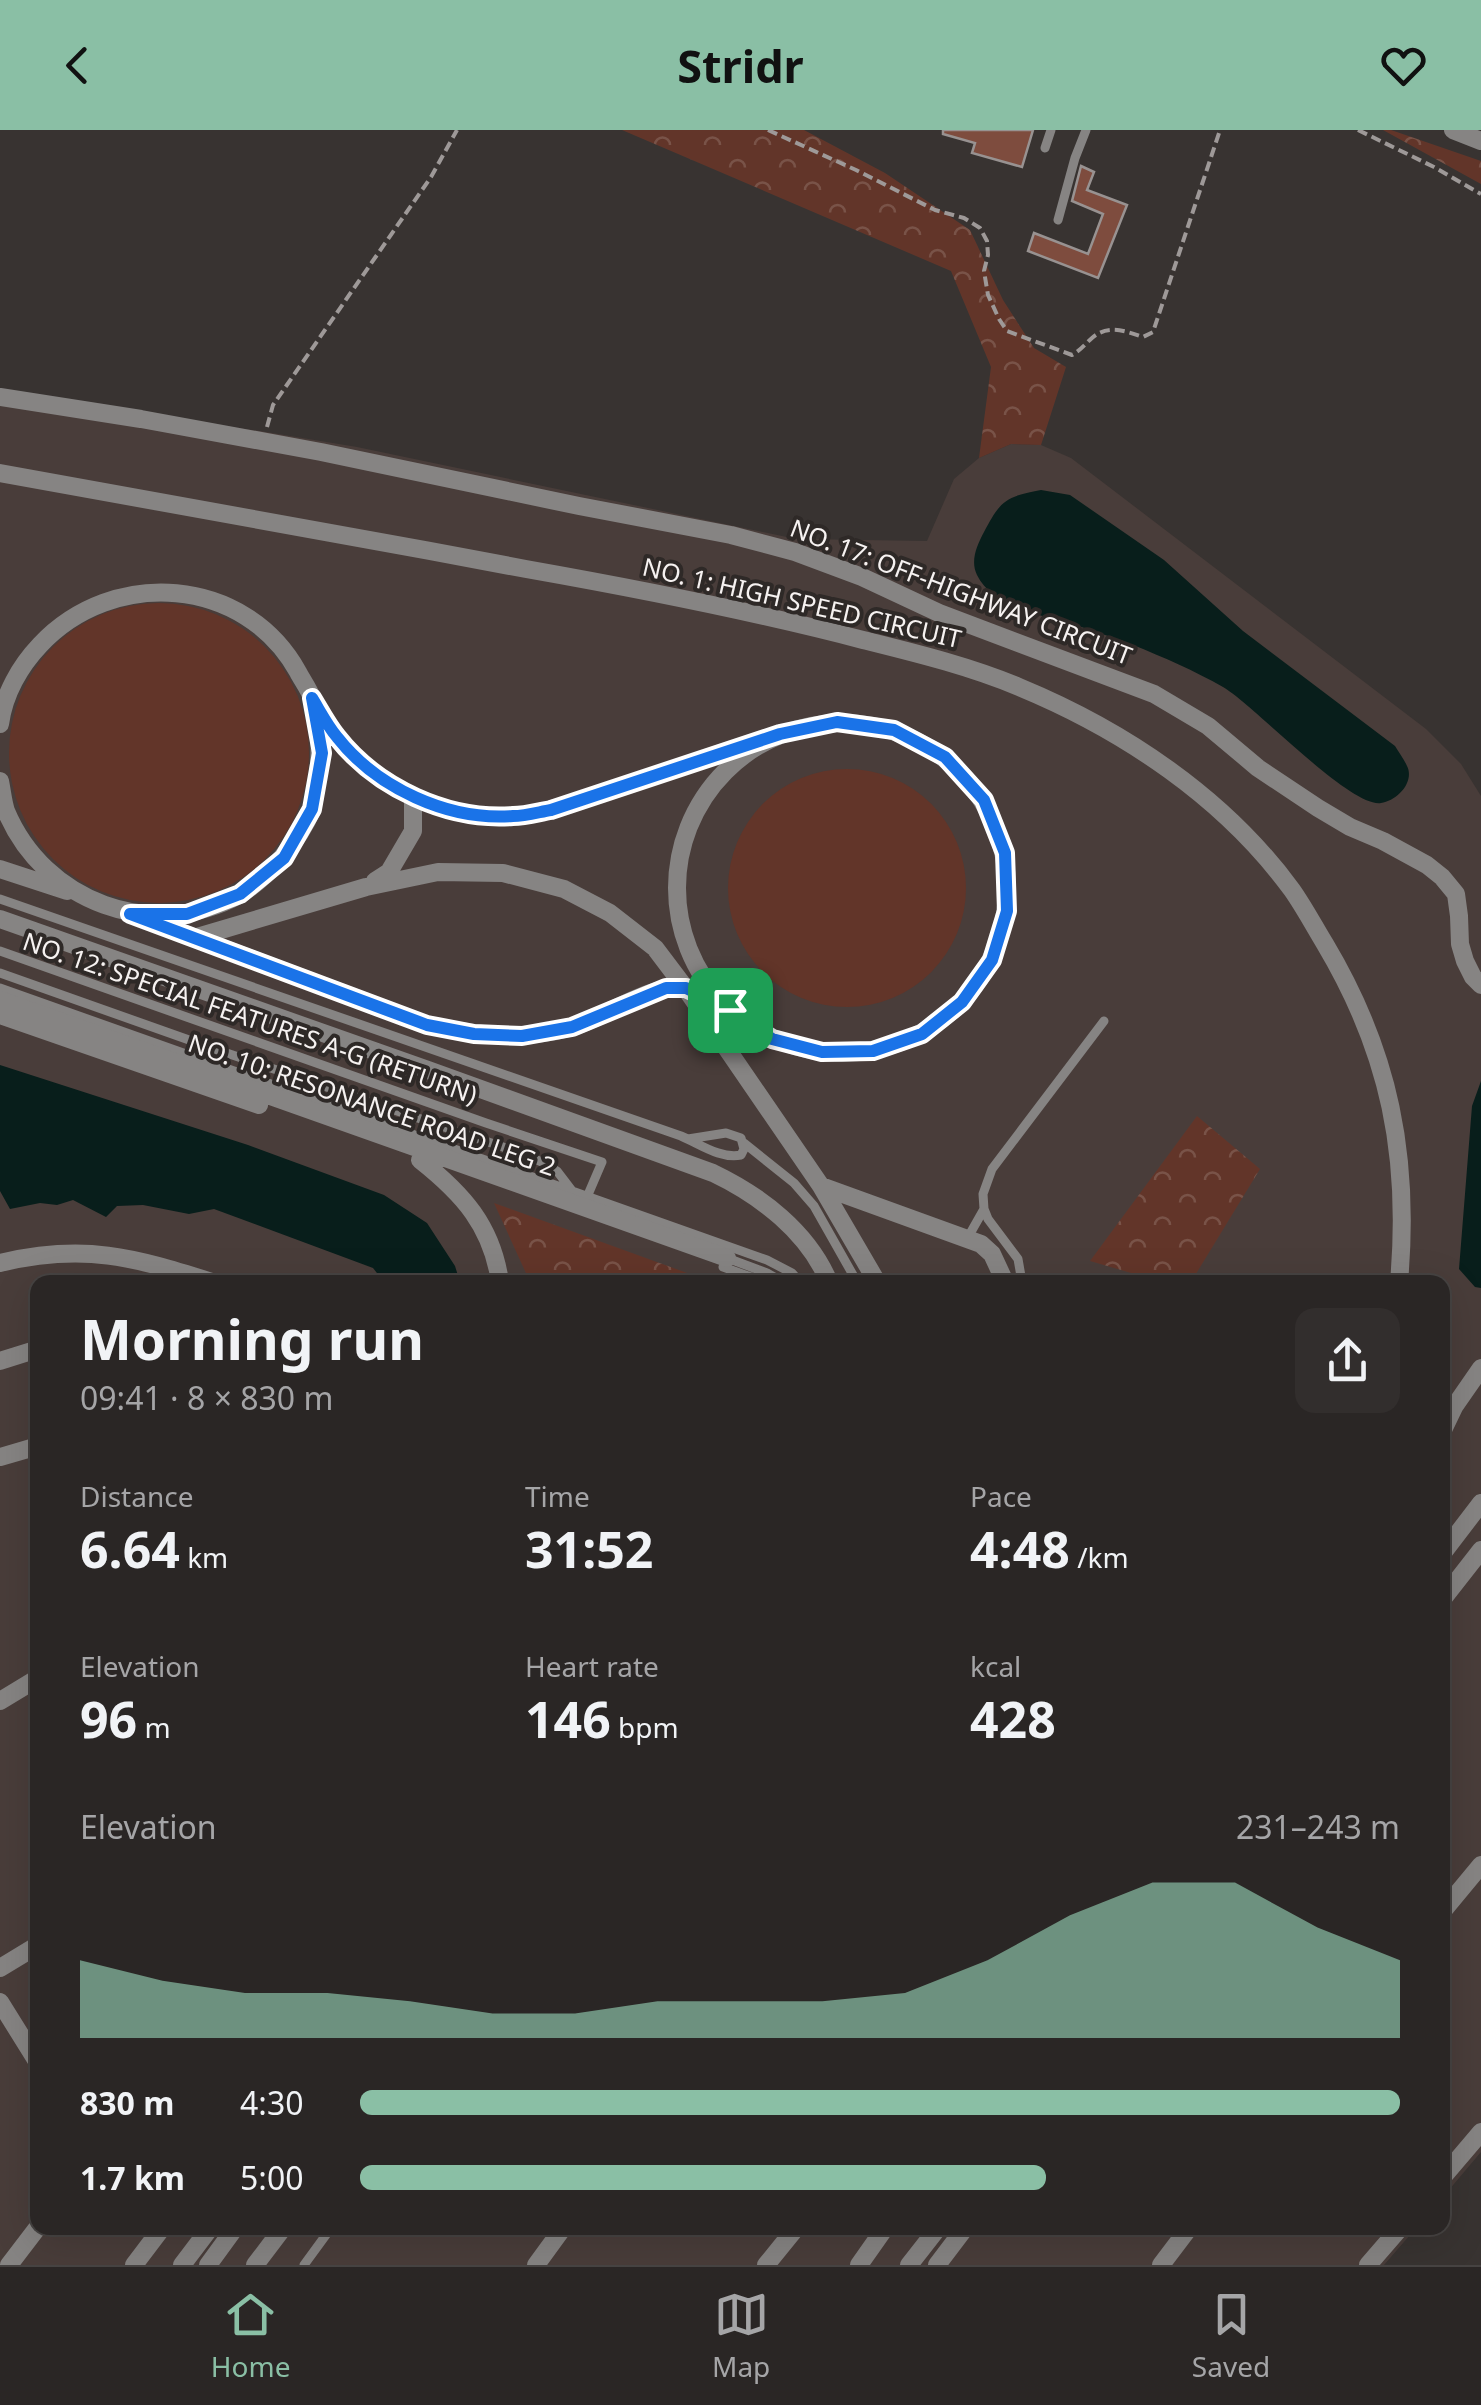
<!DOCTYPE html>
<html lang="en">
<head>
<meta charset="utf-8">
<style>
	body { margin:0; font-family:"Noto Sans",sans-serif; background:#322e2d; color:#f1f3f6; height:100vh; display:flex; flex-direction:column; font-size:38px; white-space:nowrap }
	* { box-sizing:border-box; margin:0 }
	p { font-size:32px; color:#a5a5a7 }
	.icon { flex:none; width:55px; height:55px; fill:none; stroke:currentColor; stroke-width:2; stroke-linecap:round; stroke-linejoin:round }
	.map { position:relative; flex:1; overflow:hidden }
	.drawer { position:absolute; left:30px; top:1145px; width:1420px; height:960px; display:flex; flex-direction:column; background:#2a2625; border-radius:20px; box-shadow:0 10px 40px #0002,0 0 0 2px #464342 }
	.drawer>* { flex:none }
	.pin { position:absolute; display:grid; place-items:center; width:85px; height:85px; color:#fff; margin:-42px; border-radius:20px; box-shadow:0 5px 15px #0006 }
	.round { display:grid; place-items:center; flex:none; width:105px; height:105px; border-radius:20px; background:#322e2d }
	.overview { display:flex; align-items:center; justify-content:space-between; height:170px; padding:0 50px }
	h1 { font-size:55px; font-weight:700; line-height:75px }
	.stats { display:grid; grid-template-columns:repeat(3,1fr); gap:15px; height:170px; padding:10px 50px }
	.stats div { display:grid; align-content:center }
	.stats b { font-size:50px; font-weight:700 }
	.stats small { font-size:28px; font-weight:400 }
	.stats p { font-size:28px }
	.chart { height:280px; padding:20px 50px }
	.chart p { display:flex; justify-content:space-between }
	.chart svg { width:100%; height:180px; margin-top:10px; fill:#8abfa5; opacity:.7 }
	ul { padding:0 50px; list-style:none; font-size:32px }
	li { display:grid; grid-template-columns:160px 120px 1fr; align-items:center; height:75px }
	li i { height:25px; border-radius:12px; background:#8abfa5 }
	header { display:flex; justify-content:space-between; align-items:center; height:130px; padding:0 50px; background:#8abfa5; color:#111; font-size:45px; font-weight:700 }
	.tabs { display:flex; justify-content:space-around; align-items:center; height:140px; border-top:2px solid #464342; background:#2a2625; font-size:28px; color:#a5a5a7 }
	.tabs a { display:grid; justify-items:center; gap:5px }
	.tabs .selected { color:#8abfa5 }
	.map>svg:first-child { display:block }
	.built { fill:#493d3a }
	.grass { fill:#623529 }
	.forest { fill:url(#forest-crowns) }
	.water { fill:#081e1b }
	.building { fill:#7e4c3e; stroke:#989291; stroke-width:2.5 }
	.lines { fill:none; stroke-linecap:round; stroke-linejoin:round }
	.path { stroke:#9e9998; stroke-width:4; stroke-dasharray:10 5; stroke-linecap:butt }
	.lane { stroke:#868483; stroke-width:9 }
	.street { stroke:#868483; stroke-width:18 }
	.route-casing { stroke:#fff; stroke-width:20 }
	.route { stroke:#1a73e8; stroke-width:12 }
	.labels { text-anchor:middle; stroke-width:8; stroke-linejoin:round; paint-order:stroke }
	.street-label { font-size:25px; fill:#f6f2f1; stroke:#2e2927 }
</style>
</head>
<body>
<header><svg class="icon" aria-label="back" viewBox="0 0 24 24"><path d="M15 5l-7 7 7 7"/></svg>Stridr<svg class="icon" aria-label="heart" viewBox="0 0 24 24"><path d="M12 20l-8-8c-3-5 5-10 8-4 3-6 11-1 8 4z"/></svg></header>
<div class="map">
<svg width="1481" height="2135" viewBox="0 0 1481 2135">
	<defs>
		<pattern id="forest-crowns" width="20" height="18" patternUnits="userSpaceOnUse" patternTransform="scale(2.5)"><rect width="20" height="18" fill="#623529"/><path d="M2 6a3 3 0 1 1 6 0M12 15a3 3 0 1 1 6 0" fill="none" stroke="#795348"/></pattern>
	</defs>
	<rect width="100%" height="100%" fill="#383331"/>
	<!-- built -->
	<path class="built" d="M 0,266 L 260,301 L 357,317 L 796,409 L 927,411 L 954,349 L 979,328 L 1011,314 L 1041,315 L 1071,328 L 1426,599 L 1461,634 L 1481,666 L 1481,2022 L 1443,2067 L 1442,1152 L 38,1152 L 38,2098 L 1416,2098 L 1384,2135 L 0,2135 Z"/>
	<!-- grass -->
	<path class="grass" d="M9 623a150 150 0 1 1 300 0a150 150 0 1 1-300 0Z
		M728 758a119 119 0 1 1 238 0a119 119 0 1 1-238 0Z"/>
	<!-- forest -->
	<path class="forest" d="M 622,0 L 804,0 L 885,43 L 970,100 L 1003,170 L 1034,218 L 1066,237 L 1041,315 L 1011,314 L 979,328 L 991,237 L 951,141 Z
		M 1383,0 L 1391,0 L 1481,31 L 1481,54 Z
		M 1197,986 L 1260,1039 L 1191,1152 L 1162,1152 L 1090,1131 Z
		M 494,1073 L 712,1152 L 530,1152 Z"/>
	<!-- water -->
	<path class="water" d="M 1041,360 L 1070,365 L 1164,430 L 1243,501 L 1395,616 C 1399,623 1404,629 1407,636 C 1415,652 1397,671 1381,673 C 1350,678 1254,575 1223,557 C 1195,541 1163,527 1133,515 C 1114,508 1095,501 1075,495 C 1044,486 992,477 977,445 C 970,431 977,415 984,402 C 1001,370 1005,367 1041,360 Z
		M 0,935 L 248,1015 L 384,1065 L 427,1093 L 455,1136 L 460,1152 L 384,1152 L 373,1138 L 214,1079 L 189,1084 L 143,1075 L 117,1076 L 106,1087 L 73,1070 L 57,1075 L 40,1073 L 10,1079 L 0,1061 Z
		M 1481,951 L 1481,1158 L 1475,1157 L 1459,1139 L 1472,976 Z"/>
	<!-- building -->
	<path class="building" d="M 943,0 L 1033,0 L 1022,37 L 972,23 L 975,13 L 943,4 Z
		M 1081,36 L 1094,42 L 1087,60 L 1127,75 L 1098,148 L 1028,121 L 1034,103 L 1088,124 L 1103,84 L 1072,71 Z"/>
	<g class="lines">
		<!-- path -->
		<path class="path" d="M 768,0 L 856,40 L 935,80 L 964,88 L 980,98 L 987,111 L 988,125 L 984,141 L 988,165 L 999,189 L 1007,201 L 1072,225 C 1081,220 1085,214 1092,208 C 1108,194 1125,201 1143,207 L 1153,202 L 1220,0
			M 1358,0 L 1434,37 L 1481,64
			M 267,297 L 273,275 L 431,47 L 457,0"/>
		<!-- lane -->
		<path class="lane" d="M 1045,18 L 1051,0
			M 1058,90 L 1075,28 L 1086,0
			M 0,769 L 681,1006 C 700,1014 720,1029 741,1025 L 744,1019 L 741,1008 L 726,1003 L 688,1009
			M 0,821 L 486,993 L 602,1032 L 587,1067
			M 0,843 L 206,916 L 503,1017 L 542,1032 L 557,1041 L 573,1062
			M 0,858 L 767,1130 L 792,1143 L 800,1152
			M 744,1013 L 794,1053 L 814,1076 L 857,1152
			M 967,1109 L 984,1079
			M 727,1128 L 767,1143 L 783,1152
			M 723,1137 L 765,1152
			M 1022,1152 L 1018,1129 L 988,1089 L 984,1079 L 983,1064 L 992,1039 L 1104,891
			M 304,2135 L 331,2098"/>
		<!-- street -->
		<path class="street" d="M 1453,0 L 1481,11
			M 0,267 L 141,289 L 321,322 L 579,376 L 731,405 L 795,422 L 862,447 L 939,483 L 1154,564 L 1208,596 L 1258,638 L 1318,678 L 1350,697 L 1383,711 L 1427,735 L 1442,747 L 1456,764 L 1459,786 L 1460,814 L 1465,831 L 1473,847 L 1481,855
			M 0,343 C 176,374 351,406 526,439 C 639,459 752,481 863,510 C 915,523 969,536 1019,557 C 1123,600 1224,667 1292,760 C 1304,777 1314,796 1325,814 C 1390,923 1410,1027 1399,1152
			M 318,577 C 328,595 338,612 354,626 C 394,665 458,692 515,686 C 548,683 580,670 611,660 C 657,645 703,629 750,614
			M677 758a165 165 0 1 1 330 0a165 165 0 1 1-330 0Z
			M 0,594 C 4,564 20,536 40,515 C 113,437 245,446 298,542 C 302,550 309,559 312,568 C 322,597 321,628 316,658 C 315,665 314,673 312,680 C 300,710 267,749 239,765 C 152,812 44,772 6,681 C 3,672 2,661 0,651
			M 0,739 L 67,761
			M 375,751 L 389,742 L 413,701 L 413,667
			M 140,787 L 427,895 C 476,905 523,911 572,897 C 609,887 656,847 695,861
			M 0,789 L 428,940 L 713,1043 C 761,1066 808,1102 829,1152
			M 194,808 L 366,757 L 438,742 L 503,743 L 564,759 L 610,783 L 655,818 L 686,859 L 821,1056 L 877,1152
			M 0,870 L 727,1128
			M 0,885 L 259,975
			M 420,1030 C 463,1064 492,1096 500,1152
			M 821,1056 L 981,1114 L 992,1124 L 1005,1152
			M 0,1133 C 84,1113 133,1127 212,1152
			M 0,1231 L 38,1219
			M 1442,1302 L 1454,1277 L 1481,1238
			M 0,1327 L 38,1316
			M 1442,1424 L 1481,1373
			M 1442,1470 L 1481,1420
			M 0,1571 L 38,1548
			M 1442,1782 L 1481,1735
			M 0,1838 L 38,1815
			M 0,1872 L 38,1933
			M 1442,2048 L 1481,2002
			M 9,2135 L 38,2097
			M 134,2135 L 162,2098
			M 182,2135 L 210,2098
			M 208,2135 L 235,2098
			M 255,2135 L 283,2098
			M 536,2135 L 563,2098
			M 766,2135 L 796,2098
			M 859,2135 L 885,2098
			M 909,2135 L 938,2098
			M 937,2135 L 965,2098
			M 1161,2135 L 1189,2098
			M 1368,2135 L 1400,2098"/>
	</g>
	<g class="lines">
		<defs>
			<path id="route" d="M 312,568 C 320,581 327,595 337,607 C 377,658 448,691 513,686 C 526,686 539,682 551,680 L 780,604 L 837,592 L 894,600 L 945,627 L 984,670 L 1005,723 L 1007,781 L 992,830 L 962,872 L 922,904 L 873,921 L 822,922 L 772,909 L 730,880 L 686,858 L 666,858 L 572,897 L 522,906 L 474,904 L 427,895 L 130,784 L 187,784 L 240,764 L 284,728 L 312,679 L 322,623 Z"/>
		</defs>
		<!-- route casing -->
		<use href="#route" class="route-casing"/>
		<!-- route -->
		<use href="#route" class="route"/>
	</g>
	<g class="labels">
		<!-- street labels -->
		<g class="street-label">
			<text transform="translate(961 462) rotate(21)" y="9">NO. 17: OFF-HIGHWAY CIRCUIT</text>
			<text transform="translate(802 473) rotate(13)" y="9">NO. 1: HIGH SPEED CIRCUIT</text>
			<text transform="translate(250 888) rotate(19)" y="9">NO. 12: SPECIAL FEATURES A-G (RETURN)</text>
			<text transform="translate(372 975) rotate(19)" y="9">NO. 10: RESONANCE ROAD LEG 2</text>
		</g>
	</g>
</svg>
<div class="pin" style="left:730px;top:880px;background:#1e9e55"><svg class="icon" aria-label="arrive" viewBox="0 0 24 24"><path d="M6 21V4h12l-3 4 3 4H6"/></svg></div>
<section class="drawer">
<div class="overview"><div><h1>Morning run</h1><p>09:41 · 8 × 830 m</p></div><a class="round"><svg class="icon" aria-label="share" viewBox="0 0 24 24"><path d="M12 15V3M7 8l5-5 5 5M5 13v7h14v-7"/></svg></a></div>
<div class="stats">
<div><p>Distance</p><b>6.64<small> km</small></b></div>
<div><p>Time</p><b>31:52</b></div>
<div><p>Pace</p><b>4:48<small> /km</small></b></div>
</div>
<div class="stats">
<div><p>Elevation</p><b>96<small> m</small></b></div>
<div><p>Heart rate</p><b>146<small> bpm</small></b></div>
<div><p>kcal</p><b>428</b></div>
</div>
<div class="chart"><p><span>Elevation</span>231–243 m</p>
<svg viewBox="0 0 160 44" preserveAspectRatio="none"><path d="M0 44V25L10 30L20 33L30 33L40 35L50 38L60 38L70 35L80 35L90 35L100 33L110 25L120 14L130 6L140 6L150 17L160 25V44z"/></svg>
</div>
<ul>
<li><b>830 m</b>4:30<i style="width:100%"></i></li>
<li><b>1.7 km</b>5:00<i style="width:66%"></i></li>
</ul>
</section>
</div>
<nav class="tabs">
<a class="selected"><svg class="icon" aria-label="home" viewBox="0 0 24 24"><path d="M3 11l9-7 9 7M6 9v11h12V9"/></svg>Home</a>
<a><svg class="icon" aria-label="map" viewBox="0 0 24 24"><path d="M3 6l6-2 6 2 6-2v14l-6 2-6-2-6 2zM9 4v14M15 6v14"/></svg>Map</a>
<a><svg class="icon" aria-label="saved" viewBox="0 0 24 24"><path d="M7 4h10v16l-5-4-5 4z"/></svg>Saved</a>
</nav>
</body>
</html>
